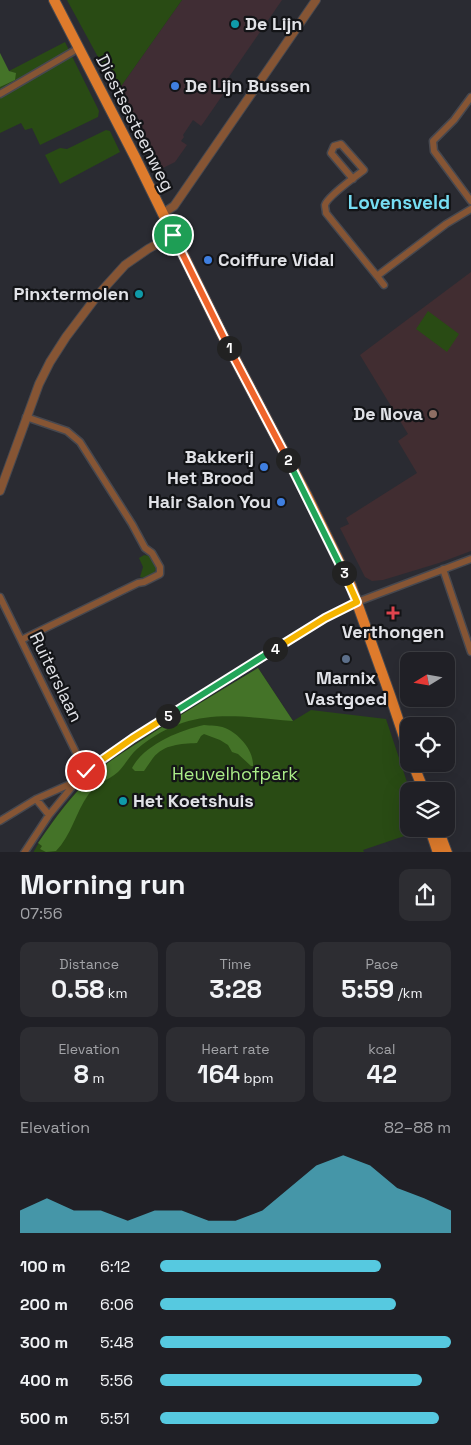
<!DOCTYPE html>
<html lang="en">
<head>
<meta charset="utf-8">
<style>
	body { margin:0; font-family:"Space Grotesk",sans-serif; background:#2d2d32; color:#f1f3f6; height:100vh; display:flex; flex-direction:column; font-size:19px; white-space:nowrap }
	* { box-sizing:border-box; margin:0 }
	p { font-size:16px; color:#a2a3a7 }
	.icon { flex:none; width:28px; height:28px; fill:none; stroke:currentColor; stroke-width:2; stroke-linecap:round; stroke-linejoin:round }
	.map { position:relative; height:852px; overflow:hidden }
	.drawer { display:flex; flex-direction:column; background:#202026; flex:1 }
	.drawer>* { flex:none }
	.needle { width:32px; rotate:259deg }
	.controls { position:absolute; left:400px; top:652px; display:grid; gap:10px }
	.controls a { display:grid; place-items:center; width:55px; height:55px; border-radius:10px; background:#202026; box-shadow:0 5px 20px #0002,0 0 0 1px #3d3e43; font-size:25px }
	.pin { position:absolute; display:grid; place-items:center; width:42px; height:42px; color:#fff; margin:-21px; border:2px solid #fff; border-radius:50%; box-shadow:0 1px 5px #0007 }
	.km { position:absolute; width:25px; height:25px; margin:-12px; border-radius:50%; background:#222; color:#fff; font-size:14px; line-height:25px; text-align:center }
	.round { display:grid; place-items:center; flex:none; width:52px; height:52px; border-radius:10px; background:#2d2d32 }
	.summary { display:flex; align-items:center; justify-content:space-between; height:85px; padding:0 20px }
	h1 { font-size:28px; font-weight:700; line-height:38px }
	.stats { display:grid; grid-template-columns:repeat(3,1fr); gap:8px; height:85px; padding:5px 20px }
	.stats div { display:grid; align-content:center; border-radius:10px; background:#2d2d32; text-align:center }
	.stats b { font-size:25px; font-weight:700 }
	.stats small { font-size:14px; font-weight:400 }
	.stats p { font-size:14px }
	.chart { height:140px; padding:10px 20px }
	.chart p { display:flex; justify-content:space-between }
	.chart svg { width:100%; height:90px; margin-top:5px; fill:#56c9e0; opacity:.7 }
	ul { padding:0 20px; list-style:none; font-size:16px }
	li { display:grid; grid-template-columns:80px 60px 1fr; align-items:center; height:38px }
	li i { height:12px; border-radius:6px; background:#56c9e0 }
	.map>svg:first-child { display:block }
	.industrial { fill:#402d34 }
	.education { fill:#412d31 }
	.green { fill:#294b14 }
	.forest { fill:#447328 }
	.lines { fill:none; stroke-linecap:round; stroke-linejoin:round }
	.minor-casing { stroke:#47484f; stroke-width:9 }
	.tertiary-casing { stroke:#47484f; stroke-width:10 }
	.primary-casing { stroke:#47484f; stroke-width:12 }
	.minor { stroke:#865534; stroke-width:6 }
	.tertiary { stroke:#865534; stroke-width:8 }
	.primary { stroke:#de7b2c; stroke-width:10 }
	.split-1-casing { stroke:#fff; stroke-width:10 }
	.split-2-casing { stroke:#fff; stroke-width:10 }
	.split-3-casing { stroke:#fff; stroke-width:10 }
	.split-4-casing { stroke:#fff; stroke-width:10 }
	.split-5-casing { stroke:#fff; stroke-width:10 }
	.split-6-casing { stroke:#fff; stroke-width:10 }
	.split-1 { stroke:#f0652b; stroke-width:6 }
	.split-2 { stroke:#f0652b; stroke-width:6 }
	.split-3 { stroke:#22a559; stroke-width:6 }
	.split-4 { stroke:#f5b400; stroke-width:6 }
	.split-5 { stroke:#22a559; stroke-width:6 }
	.split-6 { stroke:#f5b400; stroke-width:6 }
	.culture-dot { fill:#0f9aa8; stroke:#131417; stroke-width:2 }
	.shop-dot { fill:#3f7fe0; stroke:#131417; stroke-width:2 }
	.education-dot { fill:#8d6e63; stroke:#131417; stroke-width:2 }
	.health-dot { fill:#e0444e; stroke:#131417; stroke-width:2 }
	.service-dot { fill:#5c6f8a; stroke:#131417; stroke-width:2 }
	.labels { text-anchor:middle; stroke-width:4.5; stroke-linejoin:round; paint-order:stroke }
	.poi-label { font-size:18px; font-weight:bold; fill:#e1e2e7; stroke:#131417; text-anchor:start }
	.street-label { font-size:18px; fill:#e1e2e7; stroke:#131417 }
	.park-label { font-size:18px; fill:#aaec88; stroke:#131417 }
	.neighbourhood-label { font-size:19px; font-weight:bold; fill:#76ddf2; stroke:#131417 }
</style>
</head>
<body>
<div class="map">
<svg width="471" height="853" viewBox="0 0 471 853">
	<rect width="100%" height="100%" fill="#2a2b32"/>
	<!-- industrial -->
	<path class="industrial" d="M 182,0 L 282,0 L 229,77 L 233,80 L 204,122 L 201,126 L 193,120 L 183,135 L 184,137 L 181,141 L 187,145 L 175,162 L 159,170 L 117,92 Z"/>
	<!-- education -->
	<path class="education" d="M 471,272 L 471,551 L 439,563 L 383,580 L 372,581 L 365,577 L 340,528 L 349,524 L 346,518 L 417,473 L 398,441 L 408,434 L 360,355 Z"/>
	<!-- green -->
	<path class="green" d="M 67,0 L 182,0 L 117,92 Z
		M 65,42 L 99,111 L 98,117 L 40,145 L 32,128 L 25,130 L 21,123 L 0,133 L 0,87 L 15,79 L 15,73 L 9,71 Z
		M 106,130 L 110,131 L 120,152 L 60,184 L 45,155 L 60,148 L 67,149 Z
		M 428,311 L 459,334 L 447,352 L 416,329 Z
		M 144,555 L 150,556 L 156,568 L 154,573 L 144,578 L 140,577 L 143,567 L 139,558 Z
		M 258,668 L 293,721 L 311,710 L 386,719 L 410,791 L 409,829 L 422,829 L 422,830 L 363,850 L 364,852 L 33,853 C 49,824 70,797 94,774 C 109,760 127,750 144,738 C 181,714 220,691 258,668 Z"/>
	<!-- forest -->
	<path class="forest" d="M 0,53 L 9,71 L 16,73 L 15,80 L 0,87 Z
		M 258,668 L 293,721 C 233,716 189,706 137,749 C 130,755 125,765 118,772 C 108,781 97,782 88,795 C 76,812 71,836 56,851 L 46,852 L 40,849 L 42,846 L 38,843 C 55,818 72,795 94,774 C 109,761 127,750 144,739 C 181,714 220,691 258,668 Z
		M 204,725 C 211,726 218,725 225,728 C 238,733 254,750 253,766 L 251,766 L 238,754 L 232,752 L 228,745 L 220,740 L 204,734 L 201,736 L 197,743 C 181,744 164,744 153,758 C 150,762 147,767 144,771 L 135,771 L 132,768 C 144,745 180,730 204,725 Z"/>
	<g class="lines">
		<defs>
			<path id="minor" d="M 0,94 L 79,48
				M 471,97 L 454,120 L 433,141 L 434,151 L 471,201
				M 353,179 L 331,153 L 334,146 L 341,144 L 364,170 C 356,176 327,197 325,205 C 325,208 326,210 326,213 L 377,276 L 446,224 L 471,209
				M 377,276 L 384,285
				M 443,569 L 471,652
				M 0,597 L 85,771
				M 21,640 L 138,583 L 144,582 L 160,574 L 160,567 L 152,553 L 145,548 L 132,524 L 80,442 L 67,431 L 26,417
				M 36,799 L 49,815
				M 0,821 L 36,799 L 77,781
				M 24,853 L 49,815 L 85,771 L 133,738 L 325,618 L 357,602 L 471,559"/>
			<path id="tertiary" d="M 162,214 L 174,206 L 316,0
				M 0,491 L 39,384 L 50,362 L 66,337 L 97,296 L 125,265 L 148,249 L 173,235"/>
			<path id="primary" d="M 54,0 L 135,157 L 226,342 L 306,494 L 351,586 L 391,698 L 409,752
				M 413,764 L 424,791
				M 430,829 L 438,853
				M 438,829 L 447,853"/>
		</defs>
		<!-- minor casing -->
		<use href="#minor" class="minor-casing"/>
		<!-- tertiary casing -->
		<use href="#tertiary" class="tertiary-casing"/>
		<!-- primary casing -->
		<use href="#primary" class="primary-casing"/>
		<!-- minor -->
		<use href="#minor" class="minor"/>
		<!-- tertiary -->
		<use href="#tertiary" class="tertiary"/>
		<!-- primary -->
		<use href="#primary" class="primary"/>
	</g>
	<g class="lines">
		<defs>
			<path id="split-1" d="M 173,235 L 229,348"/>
			<path id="split-2" d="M 229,348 L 288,460"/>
			<path id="split-3" d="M 288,460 L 344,573"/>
			<path id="split-4" d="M 275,649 L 325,618 L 357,602 L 344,573"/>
			<path id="split-5" d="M 168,716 L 275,649"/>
			<path id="split-6" d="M 86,771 L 133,738 L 168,716"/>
		</defs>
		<!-- split-1 casing -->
		<use href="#split-1" class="split-1-casing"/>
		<!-- split-2 casing -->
		<use href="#split-2" class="split-2-casing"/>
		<!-- split-3 casing -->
		<use href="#split-3" class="split-3-casing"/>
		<!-- split-4 casing -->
		<use href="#split-4" class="split-4-casing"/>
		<!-- split-5 casing -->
		<use href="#split-5" class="split-5-casing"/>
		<!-- split-6 casing -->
		<use href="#split-6" class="split-6-casing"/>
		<!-- split-1 -->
		<use href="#split-1" class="split-1"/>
		<!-- split-2 -->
		<use href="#split-2" class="split-2"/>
		<!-- split-3 -->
		<use href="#split-3" class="split-3"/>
		<!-- split-4 -->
		<use href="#split-4" class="split-4"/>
		<!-- split-5 -->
		<use href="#split-5" class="split-5"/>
		<!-- split-6 -->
		<use href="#split-6" class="split-6"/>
	</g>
	<!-- markers -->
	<g class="culture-dot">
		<circle cx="235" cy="24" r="5"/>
		<circle cx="139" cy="294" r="5"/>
		<circle cx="123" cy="801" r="5"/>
	</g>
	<g class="shop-dot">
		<circle cx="175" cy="86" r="5"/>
		<circle cx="208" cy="260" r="5"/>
		<circle cx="264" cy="467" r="5"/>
		<circle cx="281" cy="502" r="5"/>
	</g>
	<circle class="education-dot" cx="433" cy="414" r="5"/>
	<path class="health-dot" d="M390.5 605.5h5v5h5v5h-5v5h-5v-5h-5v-5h5z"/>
	<circle class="service-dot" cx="346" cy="659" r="5"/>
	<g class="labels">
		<!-- poi labels -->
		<g class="poi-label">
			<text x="245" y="30">De Lijn</text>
			<text x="185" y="92">De Lijn Bussen</text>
			<text x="218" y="266">Coiffure Vidal</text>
			<text x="129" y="300" text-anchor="end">Pinxtermolen</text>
			<text x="423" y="420" text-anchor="end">De Nova</text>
			<text x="254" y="463" text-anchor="end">Bakkerij<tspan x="254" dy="21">Het Brood</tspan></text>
			<text x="271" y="508" text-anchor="end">Hair Salon You</text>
			<text x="393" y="638" text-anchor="middle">Verthongen</text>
			<text x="346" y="684" text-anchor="middle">Marnix<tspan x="346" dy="21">Vastgoed</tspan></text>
			<text x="133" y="807">Het Koetshuis</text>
		</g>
		<!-- street labels -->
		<g class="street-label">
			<text transform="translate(135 123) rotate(63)" y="6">Diestsesteenweg</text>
			<text transform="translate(56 677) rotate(64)" y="6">Ruiterslaan</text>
		</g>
		<!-- park labels -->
		<g class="park-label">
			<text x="235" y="780">Heuvelhofpark</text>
		</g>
		<!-- neighbourhood labels -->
		<g class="neighbourhood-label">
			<text x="399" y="209">Lovensveld</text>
		</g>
	</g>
</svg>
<div class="controls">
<a><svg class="needle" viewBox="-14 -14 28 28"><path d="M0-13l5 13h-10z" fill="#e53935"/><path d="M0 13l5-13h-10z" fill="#a2a3a7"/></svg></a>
<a><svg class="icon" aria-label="locate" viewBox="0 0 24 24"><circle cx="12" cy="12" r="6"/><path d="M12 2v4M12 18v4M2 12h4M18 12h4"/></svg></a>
<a><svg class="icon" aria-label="layers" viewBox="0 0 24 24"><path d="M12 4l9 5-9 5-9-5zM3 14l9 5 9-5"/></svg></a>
</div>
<div class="pin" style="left:173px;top:235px;background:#1e9e55"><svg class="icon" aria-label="arrive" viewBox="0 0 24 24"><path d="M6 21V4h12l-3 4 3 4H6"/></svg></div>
<div class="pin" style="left:86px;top:771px;background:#d93025"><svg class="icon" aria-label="check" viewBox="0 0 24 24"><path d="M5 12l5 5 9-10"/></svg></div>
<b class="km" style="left:229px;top:348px">1</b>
<b class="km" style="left:288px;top:460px">2</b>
<b class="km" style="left:344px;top:573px">3</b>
<b class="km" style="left:275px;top:649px">4</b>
<b class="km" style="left:168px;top:716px">5</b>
</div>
<section class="drawer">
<div class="summary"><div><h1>Morning run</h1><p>07:56</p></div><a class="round"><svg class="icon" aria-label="share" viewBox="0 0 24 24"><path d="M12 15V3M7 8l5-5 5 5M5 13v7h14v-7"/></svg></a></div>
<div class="stats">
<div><p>Distance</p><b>0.58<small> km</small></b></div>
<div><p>Time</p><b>3:28</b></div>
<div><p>Pace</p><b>5:59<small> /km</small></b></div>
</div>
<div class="stats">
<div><p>Elevation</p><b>8<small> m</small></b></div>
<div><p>Heart rate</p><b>164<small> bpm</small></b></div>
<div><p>kcal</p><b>42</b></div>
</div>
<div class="chart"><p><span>Elevation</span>82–88 m</p>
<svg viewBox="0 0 160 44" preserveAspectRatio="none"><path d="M0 44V33L10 27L20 33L30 33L40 38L50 33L60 33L70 38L80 38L90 33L100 22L110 11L120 6L130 11L140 22L150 27L160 33V44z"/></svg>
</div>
<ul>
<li><b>100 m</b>6:12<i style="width:76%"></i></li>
<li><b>200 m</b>6:06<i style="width:81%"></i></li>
<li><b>300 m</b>5:48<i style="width:100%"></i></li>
<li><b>400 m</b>5:56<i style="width:90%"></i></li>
<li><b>500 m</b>5:51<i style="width:96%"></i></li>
</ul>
</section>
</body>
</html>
